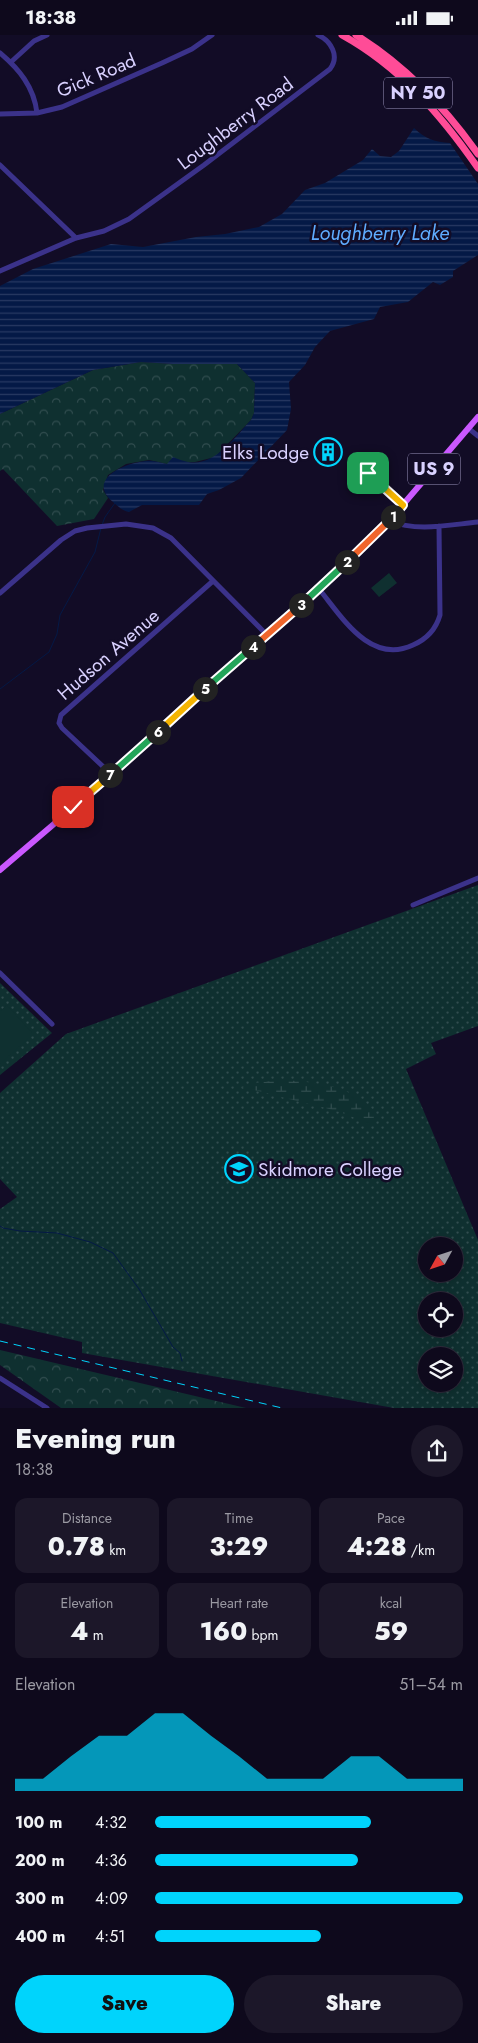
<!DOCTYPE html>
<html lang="en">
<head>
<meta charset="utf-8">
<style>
	body { margin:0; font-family:Jost,sans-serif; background:#1c1729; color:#f1f3f6; height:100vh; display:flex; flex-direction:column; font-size:19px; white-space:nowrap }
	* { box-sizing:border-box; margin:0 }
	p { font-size:16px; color:#9b9aa3 }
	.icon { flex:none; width:28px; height:28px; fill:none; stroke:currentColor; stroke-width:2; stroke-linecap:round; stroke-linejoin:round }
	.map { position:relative; height:1373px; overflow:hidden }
	.sheet { display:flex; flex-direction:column; background:#0e091c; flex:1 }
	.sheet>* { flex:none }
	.needle { width:32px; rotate:230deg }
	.fabs { position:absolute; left:418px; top:1202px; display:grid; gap:10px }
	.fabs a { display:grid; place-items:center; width:45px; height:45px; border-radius:50%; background:#0e091c; box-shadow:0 2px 12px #0003,0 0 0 1px #2e2a3b; font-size:25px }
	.pin { position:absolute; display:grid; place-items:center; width:42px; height:42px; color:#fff; margin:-21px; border-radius:10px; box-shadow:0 2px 8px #0006 }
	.km { position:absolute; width:25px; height:25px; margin:-12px; border-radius:50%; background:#222; color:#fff; font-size:14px; line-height:25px; text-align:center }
	.round { display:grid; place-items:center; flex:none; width:52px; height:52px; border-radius:26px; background:#1c1729 }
	.summary { display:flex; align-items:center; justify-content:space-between; height:85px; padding:0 15px }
	h1 { font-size:28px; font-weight:800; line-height:38px }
	.stats { display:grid; grid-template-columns:repeat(3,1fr); gap:8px; height:85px; padding:5px 15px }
	.stats div { display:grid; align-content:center; border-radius:12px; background:#1c1729; text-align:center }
	.stats b { font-size:25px; font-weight:800 }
	.stats small { font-size:14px; font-weight:400 }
	.stats p { font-size:14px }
	.chart { height:140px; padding:10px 15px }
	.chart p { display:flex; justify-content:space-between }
	.chart svg { width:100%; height:90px; margin-top:5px; fill:#00d4fc; opacity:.7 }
	.button { display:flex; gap:10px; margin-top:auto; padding:10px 15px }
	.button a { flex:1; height:58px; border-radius:30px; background:#00d4fc; color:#111; font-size:20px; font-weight:800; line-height:58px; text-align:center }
	.button a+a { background:#1c1729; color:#f1f3f6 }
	ul { padding:0 15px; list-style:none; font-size:16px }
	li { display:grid; grid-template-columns:80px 60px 1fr; align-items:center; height:38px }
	li i { height:12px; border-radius:6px; background:#00d4fc }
	.status { display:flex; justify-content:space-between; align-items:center; height:35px; padding:0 25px; background:#0e091c; direction:ltr }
	.status svg { height:14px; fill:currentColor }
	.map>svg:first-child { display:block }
	.green { fill:url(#green-dots); fill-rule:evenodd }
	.forest { fill:url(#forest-crowns) }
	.wetland { fill:url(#wetland-marsh) }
	.pitch { fill:#0f3030 }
	.water { fill:url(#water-rules) }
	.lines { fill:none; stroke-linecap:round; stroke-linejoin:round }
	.stream { stroke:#041946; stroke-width:1 }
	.minor { stroke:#3b328a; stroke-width:5 }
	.major { stroke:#ca58ff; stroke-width:6 }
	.highway { stroke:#ff4c97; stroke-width:7 }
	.rail { stroke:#00d4fc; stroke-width:1; stroke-dasharray:8 6; stroke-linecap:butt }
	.split-1-casing { stroke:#fff; stroke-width:10 }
	.split-2-casing { stroke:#fff; stroke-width:10 }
	.split-3-casing { stroke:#fff; stroke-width:10 }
	.split-4-casing { stroke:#fff; stroke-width:10 }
	.split-5-casing { stroke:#fff; stroke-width:10 }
	.split-6-casing { stroke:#fff; stroke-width:10 }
	.split-7-casing { stroke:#fff; stroke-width:10 }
	.split-8-casing { stroke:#fff; stroke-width:10 }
	.split-1 { stroke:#f5b400; stroke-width:6 }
	.split-2 { stroke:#f0652b; stroke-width:6 }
	.split-3 { stroke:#22a559; stroke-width:6 }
	.split-4 { stroke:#f0652b; stroke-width:6 }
	.split-5 { stroke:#22a559; stroke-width:6 }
	.split-6 { stroke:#f5b400; stroke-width:6 }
	.split-7 { stroke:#22a559; stroke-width:6 }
	.split-8 { stroke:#f5b400; stroke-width:6 }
	.labels { text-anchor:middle; stroke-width:5; stroke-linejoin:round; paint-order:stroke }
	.shield { fill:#120c26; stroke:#9d96be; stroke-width:1 }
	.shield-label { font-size:18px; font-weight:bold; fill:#d9d1ff }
	.street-label { font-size:19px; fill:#d9d1ff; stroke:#120c26 }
	.poi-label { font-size:19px; fill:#d9d1ff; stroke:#120c26; text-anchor:end }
	.water-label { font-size:20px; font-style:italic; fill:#5facff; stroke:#120c26 }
</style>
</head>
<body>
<div class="status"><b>18:38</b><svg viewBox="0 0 49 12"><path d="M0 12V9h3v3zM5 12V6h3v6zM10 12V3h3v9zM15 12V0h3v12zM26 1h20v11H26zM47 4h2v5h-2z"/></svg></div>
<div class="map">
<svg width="478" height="1373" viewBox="0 0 478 1373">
	<defs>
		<pattern id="green-dots" width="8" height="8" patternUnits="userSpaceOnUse" patternTransform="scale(1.25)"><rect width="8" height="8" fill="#0f3030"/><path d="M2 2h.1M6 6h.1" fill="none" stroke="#314d4f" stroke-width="1.8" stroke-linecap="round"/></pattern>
		<pattern id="forest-crowns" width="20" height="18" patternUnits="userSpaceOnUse" patternTransform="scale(1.25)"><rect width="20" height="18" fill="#0f3030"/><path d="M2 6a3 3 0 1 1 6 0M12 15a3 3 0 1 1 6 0" fill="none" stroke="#314d4f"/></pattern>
		<pattern id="wetland-marsh" width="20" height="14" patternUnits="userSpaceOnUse" patternTransform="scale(1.25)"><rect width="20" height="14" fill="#0f3030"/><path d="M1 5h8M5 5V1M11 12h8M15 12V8" fill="none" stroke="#314d4f"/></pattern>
		<pattern id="water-rules" width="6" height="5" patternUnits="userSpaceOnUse" patternTransform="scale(1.25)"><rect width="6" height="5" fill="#041946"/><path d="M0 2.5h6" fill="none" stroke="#283962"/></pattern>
	</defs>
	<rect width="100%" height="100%" fill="#120c26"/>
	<!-- green -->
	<path class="green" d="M 478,850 L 478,991 L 431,1008 L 436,1019 L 406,1034 L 478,1205 L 478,1373 L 394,1373 L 82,1318 L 82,1307 L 0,1288 L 0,1174 L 17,1162 L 0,1144 L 0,1058 L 66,999 ZM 426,1211 L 454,1211 L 454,1239 L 426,1239 ZM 426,1266 L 454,1266 L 454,1294 L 426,1294 ZM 426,1321 L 454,1321 L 454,1349 L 426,1349 Z
		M 0,948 L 52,998 L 0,1040 Z"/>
	<!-- forest -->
	<path class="forest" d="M 141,327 L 173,329 L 237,329 L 255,348 L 254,378 L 251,385 L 215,422 L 195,427 L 167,429 L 149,425 L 126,429 L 108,440 L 103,455 L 108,463 L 94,484 L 57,491 L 3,434 L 0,436 L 0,379 L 93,335 Z
		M 0,1315 L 246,1373 L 61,1373 L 0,1330 Z"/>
	<!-- wetland -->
	<path class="wetland" d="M 283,1045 C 309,1047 341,1049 363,1066 C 369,1069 373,1076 377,1080 L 376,1088 L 367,1089 C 343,1075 316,1071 289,1064 C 273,1060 259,1055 242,1053 L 254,1048 Z"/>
	<!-- pitch -->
	<path class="pitch" d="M 389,538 L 397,548 L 379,562 L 371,553 Z
		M 7,970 L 32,998 L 30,1002 L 0,1029 L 0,976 Z"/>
	<!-- water -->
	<path class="water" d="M 414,93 C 425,104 435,107 450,108 L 478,149 L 478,220 L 453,236 L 453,242 L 440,250 L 433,247 L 408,267 L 380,272 L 374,284 L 330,296 L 315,312 L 305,330 L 289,347 L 291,374 L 287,395 L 241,443 L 219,455 L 207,459 L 199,470 L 142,470 L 129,477 C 121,475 119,472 113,467 C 85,444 127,427 147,426 C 154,425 160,428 167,429 L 173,422 C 178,424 183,426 188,427 C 215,432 235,402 251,385 L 254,378 L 255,348 L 237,329 L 173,329 L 141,327 L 93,335 L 0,379 L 0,251 L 33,234 L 111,209 L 143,212 L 196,202 L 225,199 L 259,192 L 282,179 L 305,155 L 325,148 L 363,125 L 372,114 L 380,121 L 391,122 L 399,116 Z"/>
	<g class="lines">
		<!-- stream -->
		<path class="stream" d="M 102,490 L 105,482 L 115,468
			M 0,654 L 49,617 L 57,599 L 60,580 L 95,517 L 101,493
			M 0,1191 L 3,1193 L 20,1196 L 57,1198 L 90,1207 L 113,1218 L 139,1254 L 173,1312 L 180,1318 L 182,1326"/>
		<!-- minor -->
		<path class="minor" d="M 0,18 C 19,34 34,52 37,78
			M 11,27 L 34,6 L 47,0
			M 0,79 L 37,78 L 62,72 L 162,28 L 192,14 L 212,0
			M 0,130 L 76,203
			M 0,236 L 76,203 L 104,196 L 129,184 L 204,130 L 330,34 C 340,21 331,6 318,0
			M 468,393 L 478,401
			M 360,430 L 403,470
			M 389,486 C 417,497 448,490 478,487
			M 319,554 C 342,582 370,630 413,610 C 427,604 436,594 440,580 L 439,491
			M 0,558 L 61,505 L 75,496 L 87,493 L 126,489 L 153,493 L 171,503 L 267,600
			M 111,739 L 62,693 L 59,688 L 61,680 L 213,546
			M 413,870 L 478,843
			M 0,938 L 52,989
			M 0,1343 L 47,1373"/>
		<!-- major -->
		<path class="major" d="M 0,835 L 61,783 L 319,554 L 389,486 L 478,382"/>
		<!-- highway -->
		<path class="highway" d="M 342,0 C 400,32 441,80 478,133
			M 356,0 C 406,31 444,71 478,119"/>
		<!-- rail -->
		<path class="rail" d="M 0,1306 L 282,1373"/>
	</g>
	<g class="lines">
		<defs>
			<path id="split-1" d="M 368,438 L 403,470 L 393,482"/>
			<path id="split-2" d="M 347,527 L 393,482"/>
			<path id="split-3" d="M 301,570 L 347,527"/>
			<path id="split-4" d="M 253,612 L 301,570"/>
			<path id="split-5" d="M 205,654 L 253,612"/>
			<path id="split-6" d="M 158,697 L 205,654"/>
			<path id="split-7" d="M 110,740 L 158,697"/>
			<path id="split-8" d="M 73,772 L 110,740"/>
		</defs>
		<!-- split-1 casing -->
		<use href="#split-1" class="split-1-casing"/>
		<!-- split-2 casing -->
		<use href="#split-2" class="split-2-casing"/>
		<!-- split-3 casing -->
		<use href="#split-3" class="split-3-casing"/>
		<!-- split-4 casing -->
		<use href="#split-4" class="split-4-casing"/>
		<!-- split-5 casing -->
		<use href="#split-5" class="split-5-casing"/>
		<!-- split-6 casing -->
		<use href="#split-6" class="split-6-casing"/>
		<!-- split-7 casing -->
		<use href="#split-7" class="split-7-casing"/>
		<!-- split-8 casing -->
		<use href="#split-8" class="split-8-casing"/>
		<!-- split-1 -->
		<use href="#split-1" class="split-1"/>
		<!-- split-2 -->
		<use href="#split-2" class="split-2"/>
		<!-- split-3 -->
		<use href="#split-3" class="split-3"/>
		<!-- split-4 -->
		<use href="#split-4" class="split-4"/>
		<!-- split-5 -->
		<use href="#split-5" class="split-5"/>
		<!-- split-6 -->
		<use href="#split-6" class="split-6"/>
		<!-- split-7 -->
		<use href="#split-7" class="split-7"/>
		<!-- split-8 -->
		<use href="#split-8" class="split-8"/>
	</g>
	<!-- icons -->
	<defs>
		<symbol id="building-ring" viewBox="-11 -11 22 22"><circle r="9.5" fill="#120c26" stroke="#00d4fc" stroke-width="1.5"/><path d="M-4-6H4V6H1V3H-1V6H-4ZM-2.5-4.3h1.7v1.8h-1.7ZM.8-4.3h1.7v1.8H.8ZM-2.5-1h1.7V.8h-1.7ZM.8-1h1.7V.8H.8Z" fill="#00d4fc"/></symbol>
		<symbol id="university-ring" viewBox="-11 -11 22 22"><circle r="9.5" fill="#120c26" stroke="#00d4fc" stroke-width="1.5"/><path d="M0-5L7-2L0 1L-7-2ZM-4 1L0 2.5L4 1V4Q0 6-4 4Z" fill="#00d4fc"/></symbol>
	</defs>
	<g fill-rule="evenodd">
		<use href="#building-ring" x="312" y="401" width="32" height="32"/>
		<use href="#university-ring" x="223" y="1118" width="32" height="32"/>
	</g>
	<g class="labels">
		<!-- shield labels -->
		<g class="shield">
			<rect x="384" y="42.5" width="68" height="31" rx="4"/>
			<rect x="408" y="418.5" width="52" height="31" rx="4"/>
		</g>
		<g class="shield-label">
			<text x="418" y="64">NY 50</text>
			<text x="434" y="440">US 9</text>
		</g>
		<!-- street labels -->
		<g class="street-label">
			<text transform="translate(96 40) rotate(-23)" y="7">Gick Road</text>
			<text transform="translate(235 88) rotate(-37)" y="7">Loughberry Road</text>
			<text transform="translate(108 619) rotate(-41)" y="7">Hudson Avenue</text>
		</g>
		<!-- poi labels -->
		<g class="poi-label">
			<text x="309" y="424">Elks Lodge</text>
			<text x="258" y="1141" text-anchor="start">Skidmore College</text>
		</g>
		<!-- water labels -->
		<g class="water-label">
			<text x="380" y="205">Loughberry Lake</text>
		</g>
	</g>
</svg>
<div class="fabs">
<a><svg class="needle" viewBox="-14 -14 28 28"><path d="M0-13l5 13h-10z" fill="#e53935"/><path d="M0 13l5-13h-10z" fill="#9b9aa3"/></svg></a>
<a><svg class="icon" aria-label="locate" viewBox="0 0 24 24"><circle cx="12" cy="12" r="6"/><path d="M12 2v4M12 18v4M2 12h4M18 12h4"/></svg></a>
<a><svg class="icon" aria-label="layers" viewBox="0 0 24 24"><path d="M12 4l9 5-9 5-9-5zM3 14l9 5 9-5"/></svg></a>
</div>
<div class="pin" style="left:368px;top:438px;background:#1e9e55"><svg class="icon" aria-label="arrive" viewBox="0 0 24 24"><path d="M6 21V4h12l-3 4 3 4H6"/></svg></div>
<div class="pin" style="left:73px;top:772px;background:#d93025"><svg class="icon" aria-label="check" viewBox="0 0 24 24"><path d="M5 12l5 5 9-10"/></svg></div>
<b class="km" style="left:393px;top:482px">1</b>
<b class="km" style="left:347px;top:527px">2</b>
<b class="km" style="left:301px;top:570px">3</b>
<b class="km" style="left:253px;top:612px">4</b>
<b class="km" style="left:205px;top:654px">5</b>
<b class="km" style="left:158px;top:697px">6</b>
<b class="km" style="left:110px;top:740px">7</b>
</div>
<section class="sheet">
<div class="summary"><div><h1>Evening run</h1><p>18:38</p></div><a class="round"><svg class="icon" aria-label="share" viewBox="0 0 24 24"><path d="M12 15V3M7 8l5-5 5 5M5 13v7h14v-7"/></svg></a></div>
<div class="stats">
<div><p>Distance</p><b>0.78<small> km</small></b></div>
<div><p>Time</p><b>3:29</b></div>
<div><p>Pace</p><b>4:28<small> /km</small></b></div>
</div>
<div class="stats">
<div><p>Elevation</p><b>4<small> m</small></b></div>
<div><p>Heart rate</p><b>160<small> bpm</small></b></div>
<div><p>kcal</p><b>59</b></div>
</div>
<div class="chart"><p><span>Elevation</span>51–54 m</p>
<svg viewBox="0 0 160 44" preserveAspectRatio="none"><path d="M0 44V38L10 38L20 27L30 17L40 17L50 6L60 6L70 17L80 27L90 38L100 38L110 38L120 27L130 27L140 38L150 38L160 38V44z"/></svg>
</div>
<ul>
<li><b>100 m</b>4:32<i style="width:70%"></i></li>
<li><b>200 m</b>4:36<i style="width:66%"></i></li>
<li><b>300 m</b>4:09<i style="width:100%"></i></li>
<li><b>400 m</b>4:51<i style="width:54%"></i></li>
</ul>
<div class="button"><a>Save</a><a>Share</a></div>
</section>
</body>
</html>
